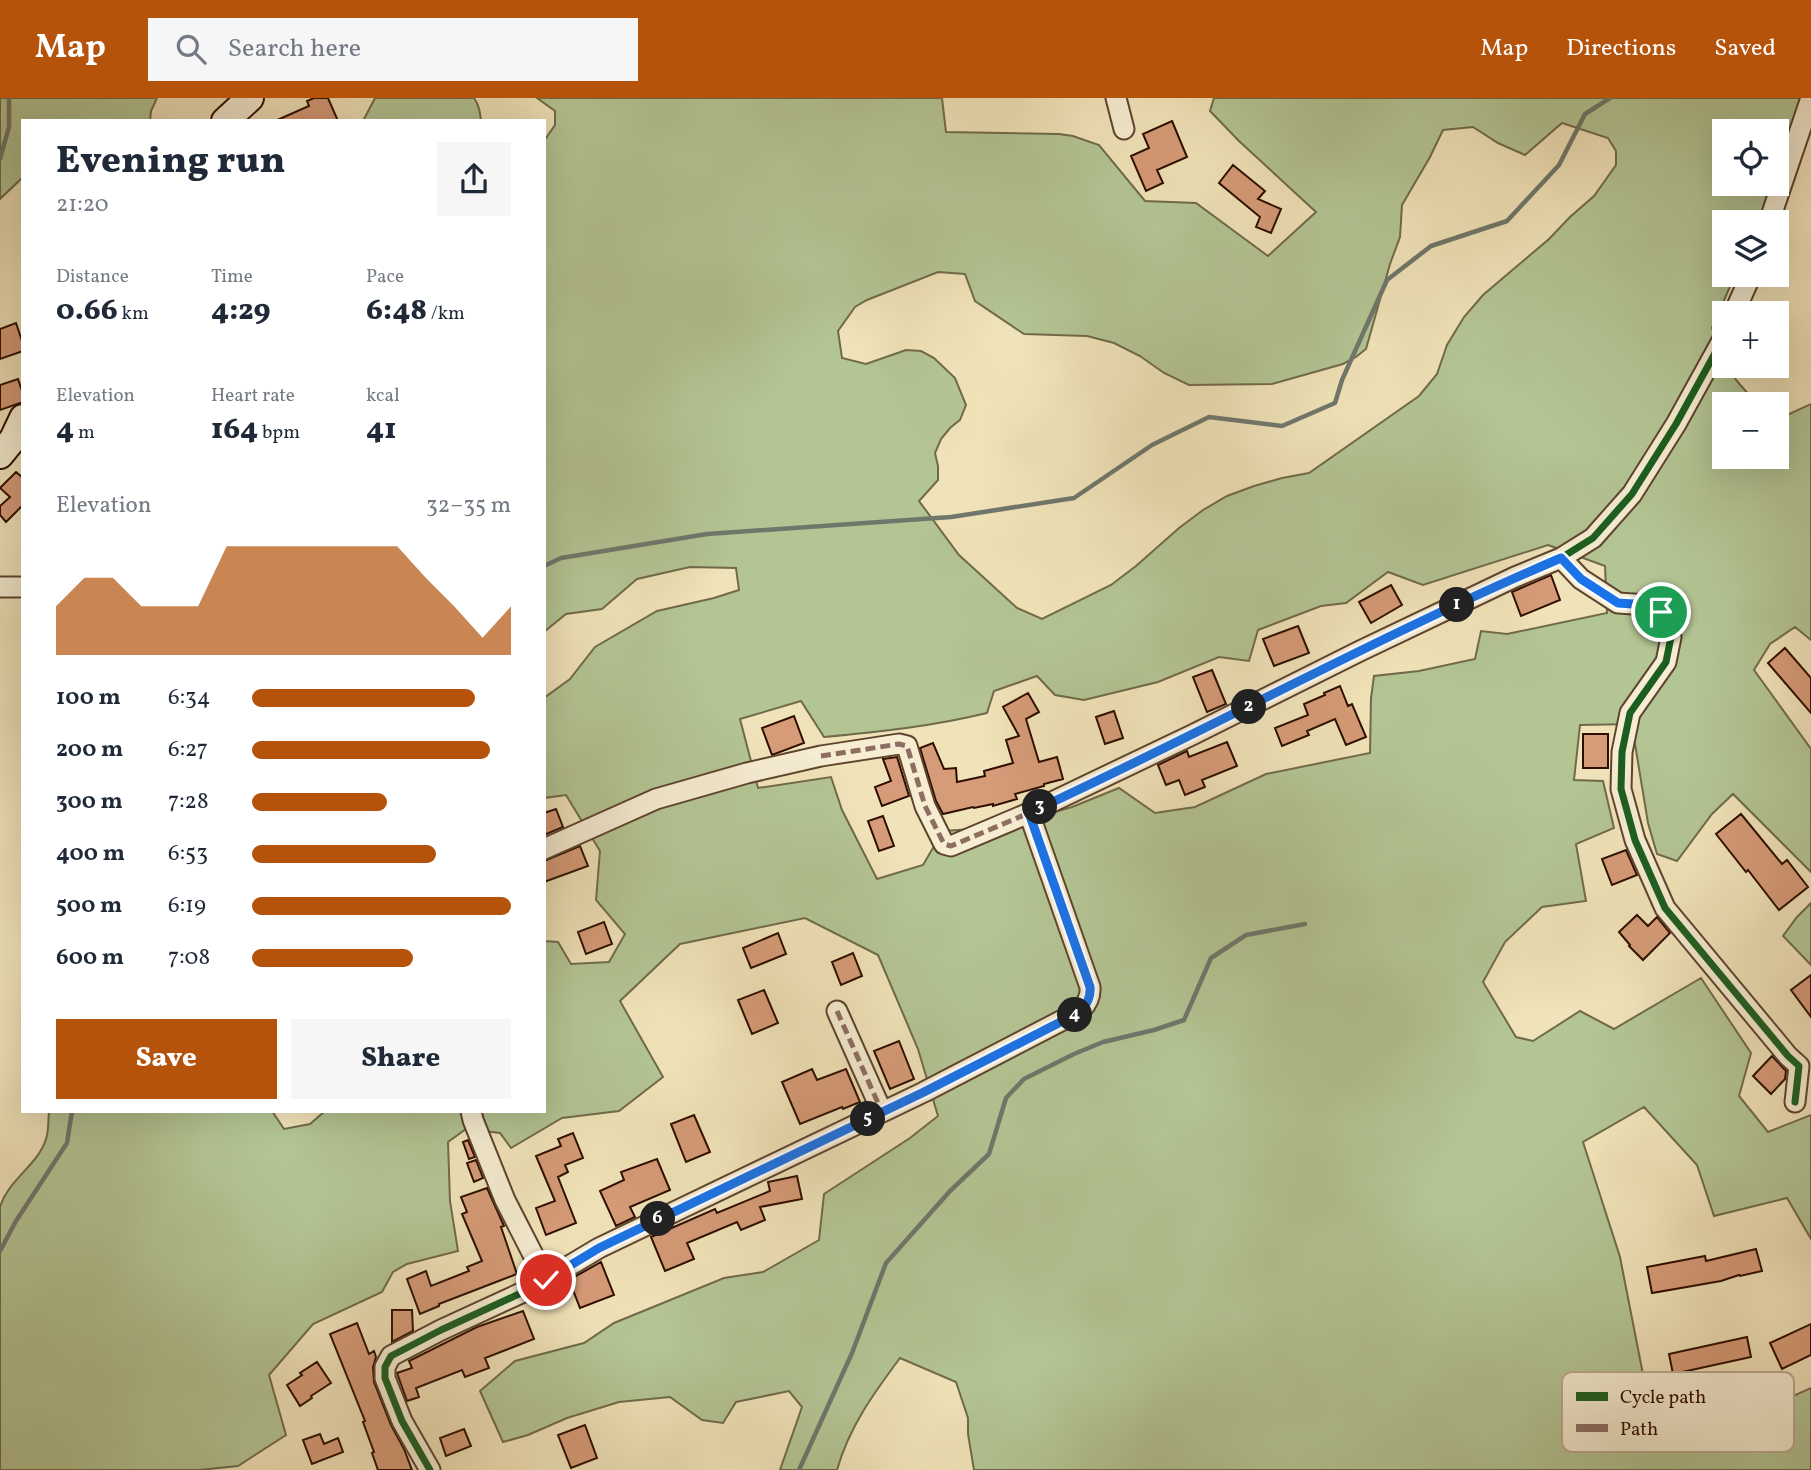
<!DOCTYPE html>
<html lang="en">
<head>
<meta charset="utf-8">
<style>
	body { margin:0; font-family:Vollkorn,serif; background:#f6f6f7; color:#1f2937; height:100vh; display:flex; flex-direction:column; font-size:26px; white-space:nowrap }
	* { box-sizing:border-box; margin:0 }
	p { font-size:23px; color:#747a83 }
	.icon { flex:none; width:38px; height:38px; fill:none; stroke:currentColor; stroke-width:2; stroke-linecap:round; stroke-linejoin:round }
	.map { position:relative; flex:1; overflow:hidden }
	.sheet { position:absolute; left:21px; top:21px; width:525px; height:994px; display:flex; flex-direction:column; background:#fff; border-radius:0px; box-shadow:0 7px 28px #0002 }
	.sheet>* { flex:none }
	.tools { position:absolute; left:1712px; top:21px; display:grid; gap:14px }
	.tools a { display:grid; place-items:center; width:77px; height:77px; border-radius:0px; background:#fff; box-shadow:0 7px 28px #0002; font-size:35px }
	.pin { position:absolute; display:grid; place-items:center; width:60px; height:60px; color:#fff; margin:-30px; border:4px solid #fff; border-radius:50%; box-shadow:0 2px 7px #0007 }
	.km { position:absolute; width:35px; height:35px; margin:-18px; border-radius:50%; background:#222; color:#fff; font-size:19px; line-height:35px; text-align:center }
	.round { display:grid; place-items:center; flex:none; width:74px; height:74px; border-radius:0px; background:#f6f6f7 }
	.head { display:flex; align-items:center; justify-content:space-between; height:119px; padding:0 35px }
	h1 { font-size:38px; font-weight:800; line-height:52px }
	.metrics { display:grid; grid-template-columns:repeat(3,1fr); gap:10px; height:119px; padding:7px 35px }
	.metrics div { display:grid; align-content:center }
	.metrics b { font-size:30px; font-weight:800 }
	.metrics small { font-size:19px; font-weight:400 }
	.metrics p { font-size:19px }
	.chart { height:196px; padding:14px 35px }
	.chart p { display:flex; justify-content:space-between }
	.chart svg { width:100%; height:126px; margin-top:7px; fill:#b45309; opacity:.7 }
	.primary-button { display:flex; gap:14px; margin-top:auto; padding:14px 35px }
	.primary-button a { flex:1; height:80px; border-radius:0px; background:#b45309; color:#fff; font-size:28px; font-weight:800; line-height:80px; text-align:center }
	.primary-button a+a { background:#f6f6f7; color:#1f2937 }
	ul { padding:0 35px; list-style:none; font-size:23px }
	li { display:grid; grid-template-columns:112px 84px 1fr; align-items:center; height:52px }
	li i { height:18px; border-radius:9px; background:#b45309 }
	header { display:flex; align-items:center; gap:42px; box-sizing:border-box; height:98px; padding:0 35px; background:#b45309; color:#fff }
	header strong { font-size:33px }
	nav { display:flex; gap:38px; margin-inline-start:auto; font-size:24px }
	.search { width:490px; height:63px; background:#f6f6f7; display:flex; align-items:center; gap:18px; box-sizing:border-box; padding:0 24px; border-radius:0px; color:#747a83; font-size:26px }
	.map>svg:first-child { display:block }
	.green { fill:#b4c594; stroke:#706a4a; stroke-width:2; fill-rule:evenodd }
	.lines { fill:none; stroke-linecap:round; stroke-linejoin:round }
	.stream { stroke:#6f776c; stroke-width:4.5 }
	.building { fill:#d69b78; stroke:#2d0e00; stroke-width:2 }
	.street-casing { stroke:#5e432e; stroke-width:23 }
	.secondary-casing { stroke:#2d0e00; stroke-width:30 }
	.street { stroke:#f6edd2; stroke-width:19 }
	.secondary { stroke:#f6edd2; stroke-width:26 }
	.quiet { stroke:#8d6e63; stroke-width:5; stroke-dasharray:10 5; stroke-linecap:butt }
	.cycleway-casing { stroke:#f6edd2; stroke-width:11 }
	.cycleway { stroke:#1b5e20; stroke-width:7 }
	.route-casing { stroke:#fff; stroke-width:14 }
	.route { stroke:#1a73e8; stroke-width:9 }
	.key { fill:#f6edd2; stroke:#baaa93; stroke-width:2 }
	.key-label { font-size:19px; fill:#2d0e00 }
</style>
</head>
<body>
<header>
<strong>Map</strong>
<div class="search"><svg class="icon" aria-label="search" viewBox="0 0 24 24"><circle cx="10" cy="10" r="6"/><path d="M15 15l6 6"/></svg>Search here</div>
<nav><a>Map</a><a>Directions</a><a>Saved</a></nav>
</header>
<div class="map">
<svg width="1811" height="1372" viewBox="0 0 1811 1372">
	<rect width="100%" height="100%" fill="#f1e3b9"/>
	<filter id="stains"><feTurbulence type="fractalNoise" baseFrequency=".00286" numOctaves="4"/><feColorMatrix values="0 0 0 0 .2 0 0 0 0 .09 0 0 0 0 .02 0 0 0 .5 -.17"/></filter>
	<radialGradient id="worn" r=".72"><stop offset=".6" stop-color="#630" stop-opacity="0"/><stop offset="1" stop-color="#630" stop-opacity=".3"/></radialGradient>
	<!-- green -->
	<path class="green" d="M 0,0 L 157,0 L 151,13 L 150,23 L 23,23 L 23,79 L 0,101 Z
		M 375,0 L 474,0 C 479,7 480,14 481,23 L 363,23 Z
		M 537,0 L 942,0 L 946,34 L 1059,36 L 1073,38 L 1099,47 L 1145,103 L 1196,105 L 1268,158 L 1316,114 L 1239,43 L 1210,13 L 1214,0 L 1811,0 L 1811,27 L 1768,103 L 1759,124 L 1724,124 L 1724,177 L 1735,177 L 1712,230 L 1724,256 L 1724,268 L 1729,268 L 1736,282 L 1757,306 L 1724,306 L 1724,359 L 1776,359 L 1776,322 L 1811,306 L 1811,542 L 1795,529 L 1770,546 L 1754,572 L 1811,651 L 1811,774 L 1733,696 L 1712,716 L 1677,763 L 1657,756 L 1648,725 L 1633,634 L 1635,626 L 1580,627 L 1574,682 L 1603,683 L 1614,730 L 1576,746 L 1586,803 L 1542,809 L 1505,844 L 1483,884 L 1516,939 L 1533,943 L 1580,913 L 1614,931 L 1701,880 L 1751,955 L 1739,998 L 1768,1034 L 1811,1017 L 1811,1141 L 1787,1100 L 1714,1118 L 1697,1067 L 1644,1009 L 1583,1044 L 1620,1159 L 1649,1307 L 1782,1303 L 1811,1290 L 1811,1372 L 974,1372 L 968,1336 L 968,1320 L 956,1284 L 900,1260 C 874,1295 849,1329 837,1372 L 780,1372 L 802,1309 L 789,1293 L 736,1304 L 723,1325 L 702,1322 L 670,1299 L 619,1304 L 567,1320 L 528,1337 L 503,1344 L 480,1293 L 515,1263 L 584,1245 L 614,1225 L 724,1180 L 763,1174 L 819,1142 L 824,1096 L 910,1040 L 938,1018 L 918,951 L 878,857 L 805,820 L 680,846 L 620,903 L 663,979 L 619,1013 L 562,1020 L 511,1050 L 500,1035 L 466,1031 L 448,1044 L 450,1103 L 458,1153 L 407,1166 L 393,1174 L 382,1194 L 313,1226 L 269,1277 L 286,1337 L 238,1368 L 199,1372 L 0,1372 L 0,1109 C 8,1082 38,1067 46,1041 C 49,1033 48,1022 49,1013 L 272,1013 L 284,1031 L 310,1026 L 325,1013 L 544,1013 L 544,843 L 558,844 L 571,866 L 609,864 L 625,836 L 596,802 L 600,753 L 566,697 L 544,700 L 544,600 L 570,581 L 595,549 L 657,513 L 714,500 L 739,492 L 736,470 L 690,469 L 637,481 L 602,511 L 566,516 L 544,534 L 544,43 L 555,27 L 555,13 ZM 1562,25 L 1608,40 L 1616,53 L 1616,67 L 1594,98 L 1570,119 L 1549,141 L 1483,197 L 1464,219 L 1447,247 L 1437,276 L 1419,298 L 1309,375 L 1282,380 L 1254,388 L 1227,398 L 1203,412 L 1179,430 L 1136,468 L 1111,487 L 1042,521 L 1017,510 L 959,457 L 919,403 L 938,382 L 938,368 L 935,355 L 941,341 L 950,330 L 960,322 L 966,307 L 955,280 L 934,260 L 921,253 L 906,252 L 866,266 L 842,260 L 838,233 L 855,209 L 867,202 L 938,174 L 965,176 L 975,203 L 1024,236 L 1087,238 L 1114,245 L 1140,258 L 1164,275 L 1189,287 L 1272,286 L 1343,266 L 1356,259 L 1366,251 L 1390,166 L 1400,139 L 1402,107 L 1430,59 L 1443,32 L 1473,29 L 1498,45 L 1525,57 ZM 1724,33 L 1776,33 L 1776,86 L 1724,86 ZM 1548,447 L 1605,468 L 1607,515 L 1507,536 L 1481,533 L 1475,561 L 1419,573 L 1374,578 L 1371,600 L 1370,655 L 1266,676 L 1195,709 L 1155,715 L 1119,690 L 1072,709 L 1003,729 L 943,733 L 923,767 L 877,781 L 842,712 L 831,679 L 758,690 L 740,621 L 801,603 L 824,639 C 879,634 934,628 987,615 L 994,593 L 1037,578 L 1055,597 L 1084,602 L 1158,584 L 1219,559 L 1249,563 L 1258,532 L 1321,508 L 1346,505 L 1388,474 L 1423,487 Z
		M 1811,805 L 1811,867 L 1783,838 L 1797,819 Z"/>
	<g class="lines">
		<!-- stream -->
		<path class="stream" d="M 0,61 L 9,29 L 9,0
			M 544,468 L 561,460 L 707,436 L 951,419 L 1074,400 L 1152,347 L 1209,319 L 1282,328 L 1335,305 L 1342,282 L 1387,182 L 1431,148 L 1507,123 L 1559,67 L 1585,16 L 1610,0
			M 0,1153 L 16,1123 L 67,1045 L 72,1013
			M 799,1372 L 852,1255 L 886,1165 L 950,1093 L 989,1056 L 1006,1000 L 1024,981 L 1074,956 L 1103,944 L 1154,932 L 1184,922 L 1211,860 L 1246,837 L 1305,826"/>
	</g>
	<!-- building -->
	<path class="building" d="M 314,0 L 328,0 L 338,23 L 275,23 L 309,8 L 307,3 Z
		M 1172,23 L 1187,59 L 1157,72 L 1163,85 L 1146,93 L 1131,58 L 1149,50 L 1143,36 Z
		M 1233,67 L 1265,93 L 1258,101 L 1281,111 L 1271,135 L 1256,129 L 1260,119 L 1219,85 Z
		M 16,225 L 23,246 L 23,253 L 0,261 L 0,231 Z
		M 18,281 L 23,296 L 23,304 L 0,312 L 0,287 Z
		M 16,374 L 23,380 L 23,411 L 21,409 L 6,424 L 0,417 L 0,408 L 10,399 L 0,390 Z
		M 1551,477 L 1560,502 L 1521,518 L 1512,494 Z
		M 1391,487 L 1402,507 L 1371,525 L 1359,504 Z
		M 1298,528 L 1309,555 L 1274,568 L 1263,541 Z
		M 1785,550 L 1811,580 L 1811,615 L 1768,565 Z
		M 1212,572 L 1226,606 L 1207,614 L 1193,579 Z
		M 1340,588 L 1348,608 L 1352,606 L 1366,639 L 1346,647 L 1335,621 L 1307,633 L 1309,637 L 1282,648 L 1275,630 L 1308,617 L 1304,606 L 1325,597 L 1324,595 Z
		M 1028,595 L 1039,614 L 1026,621 L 1039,664 L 1057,659 L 1063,681 L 1044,686 L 1044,688 L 1015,696 L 1017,701 L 993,708 L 993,706 L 974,710 L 973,709 L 943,716 L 936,703 L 920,650 L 933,645 L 944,671 L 956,670 L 957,684 L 985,678 L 984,673 L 1013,665 L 1006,642 L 1019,638 L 1003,609 Z
		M 1114,613 L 1123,640 L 1105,646 L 1096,619 Z
		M 794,618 L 804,645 L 772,657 L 762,630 Z
		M 1583,636 L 1608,636 L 1608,670 L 1583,670 Z
		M 1227,644 L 1237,668 L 1202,682 L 1205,689 L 1185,697 L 1179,682 L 1166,687 L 1158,667 L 1187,653 L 1189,659 Z
		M 897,659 L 909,698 L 882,708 L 875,689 L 891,683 L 883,661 Z
		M 556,711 L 563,729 L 544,737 L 544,715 Z
		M 1741,716 L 1782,766 L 1787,762 L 1808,789 L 1779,812 L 1748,772 L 1746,774 L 1716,736 Z
		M 883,718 L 894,748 L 879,753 L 868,723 Z
		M 580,748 L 588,768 L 544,784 L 544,763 Z
		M 1626,752 L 1637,777 L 1612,787 L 1602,761 Z
		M 1637,817 L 1648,828 L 1657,819 L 1670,835 L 1643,862 L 1629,848 L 1630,847 L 1619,834 Z
		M 604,824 L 612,846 L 586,856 L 578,834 Z
		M 778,835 L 786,856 L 751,870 L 743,850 Z
		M 853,855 L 862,878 L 841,887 L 832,864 Z
		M 1811,877 L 1811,919 L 1791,892 Z
		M 764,892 L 778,925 L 752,936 L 738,902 Z
		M 899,943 L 914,981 L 890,991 L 874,953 Z
		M 1772,958 L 1786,973 L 1785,981 L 1771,996 L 1753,978 Z
		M 812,971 L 817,982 L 846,971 L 860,1004 L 843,1011 L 842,1009 L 800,1026 L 782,984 Z
		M 694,1017 L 710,1054 L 686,1064 L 671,1026 Z
		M 573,1035 L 583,1060 L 565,1067 L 568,1074 L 558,1079 L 576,1125 L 546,1137 L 536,1110 L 555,1103 L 536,1058 L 561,1048 L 558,1041 Z
		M 468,1042 L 475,1059 L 469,1061 L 463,1044 Z
		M 657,1061 L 670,1092 L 630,1109 L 635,1119 L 616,1128 L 600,1093 L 624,1082 L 621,1074 Z
		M 476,1062 L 483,1080 L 474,1084 L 467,1065 Z
		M 797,1078 L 802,1101 L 760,1109 L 765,1122 L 741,1132 L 737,1124 L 687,1145 L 694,1161 L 665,1173 L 651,1139 L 715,1111 L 717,1115 L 770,1093 L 768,1084 Z
		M 487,1090 L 504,1128 L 501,1129 L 517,1176 L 439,1206 L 439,1208 L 420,1216 L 407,1181 L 426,1173 L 431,1188 L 469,1173 L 467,1169 L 482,1163 L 462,1116 L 467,1114 L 461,1099 Z
		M 1756,1151 L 1762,1173 L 1740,1178 L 1739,1177 L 1721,1183 L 1652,1195 L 1647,1169 L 1705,1158 L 1706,1163 Z
		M 601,1164 L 614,1197 L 580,1210 L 569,1182 Z
		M 392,1212 L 412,1212 L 413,1233 L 392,1244 Z
		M 523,1213 L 534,1241 L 485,1260 L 489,1270 L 465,1279 L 462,1272 L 416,1290 L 419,1299 L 407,1303 L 397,1275 L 412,1270 L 409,1263 L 477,1229 Z
		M 357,1225 L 369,1256 L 374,1253 L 376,1259 L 373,1269 L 374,1284 L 391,1327 L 404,1351 L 412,1372 L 378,1372 L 372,1355 L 374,1354 L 363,1324 L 365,1323 L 330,1236 Z
		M 1811,1226 L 1811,1257 L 1782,1271 L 1770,1245 Z
		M 1747,1239 L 1751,1259 L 1673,1276 L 1669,1256 Z
		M 317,1264 L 331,1285 L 311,1298 L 312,1300 L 300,1308 L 287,1287 L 302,1277 L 300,1275 Z
		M 585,1327 L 597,1360 L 571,1370 L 558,1337 Z
		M 464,1331 L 471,1348 L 446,1358 L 440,1340 Z
		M 320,1336 L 324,1346 L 338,1340 L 343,1354 L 312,1366 L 303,1342 Z"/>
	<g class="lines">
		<defs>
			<path id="street" d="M 1116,0 L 1124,31
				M 1769,124 L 1811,0
				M 1734,215 L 1751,177
				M 1561,460 L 1581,481 L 1618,505 L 1648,507 L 1661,514 L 1671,539 L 1666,564 L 1630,615 L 1622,654 L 1621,691 L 1635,742 L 1665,810 L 1788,958 L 1799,968 L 1795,1004
				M 0,489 L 23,489
				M 544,751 L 656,701 L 747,675 L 821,658 L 899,646 L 907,648 L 925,708 L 944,746 L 951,748 L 1029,715
				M 837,913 L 882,1014
				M 471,1013 L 473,1022 L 505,1102 L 546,1182
				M 430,1372 L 402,1323 L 385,1280 L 385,1269 L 391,1258 L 441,1232 L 532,1190 L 599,1150 L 924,994 L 1080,913 C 1087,906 1091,899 1090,889 L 1029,715 L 1192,637 L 1360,553 L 1515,479 L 1561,460 L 1593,440 L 1632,396 L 1676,326 L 1724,239"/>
			<path id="secondary" d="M 225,23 L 250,0
				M 0,357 L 13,341 L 23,320"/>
		</defs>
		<!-- street casing -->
		<use href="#street" class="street-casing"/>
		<!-- secondary casing -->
		<use href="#secondary" class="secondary-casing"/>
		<!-- street -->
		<use href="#street" class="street"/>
		<!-- secondary -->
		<use href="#secondary" class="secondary"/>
		<!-- quiet -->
		<path class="quiet" d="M 821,658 L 899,646 L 907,648 L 925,708 L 944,746 L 951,748 L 1029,715
			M 837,913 L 882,1014"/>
		<defs>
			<path id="cycleway" d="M 1561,460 L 1581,481 L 1618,505 L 1648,507 L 1661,514 L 1671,539 L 1666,564 L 1630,615 L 1622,654 L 1621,691 L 1635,742 L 1665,810 L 1788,958 L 1799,968 L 1795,1004
				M 430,1372 L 402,1323 L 385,1280 L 385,1269 L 391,1258 L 441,1232 L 532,1190 L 599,1150 L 924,994 L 1080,913 C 1087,906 1091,899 1090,889 L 1029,715 L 1192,637 L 1360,553 L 1515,479 L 1561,460 L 1593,440 L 1632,396 L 1676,326 L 1724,239"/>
		</defs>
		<!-- cycleway casing -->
		<use href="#cycleway" class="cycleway-casing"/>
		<!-- cycleway -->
		<use href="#cycleway" class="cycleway"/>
	</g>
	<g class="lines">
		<defs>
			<path id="route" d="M 546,1182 L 599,1150 L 924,994 L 1080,914 C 1087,906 1091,899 1090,889 L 1029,715 C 1207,633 1380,537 1561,460 L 1581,481 L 1618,505 L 1648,507 L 1661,514"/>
		</defs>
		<!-- route casing -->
		<use href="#route" class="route-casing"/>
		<!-- route -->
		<use href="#route" class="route"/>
	</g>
	<!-- legend -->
	<rect x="1562" y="1274" width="232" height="80" rx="10" class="key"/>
	<rect x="1576" y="1294" width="32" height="9" fill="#1b5e20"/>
	<rect x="1576" y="1326" width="32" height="8" fill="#8d6e63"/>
	<g class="key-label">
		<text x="1620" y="1305">Cycle path</text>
		<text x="1620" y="1337">Path</text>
	</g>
	<rect width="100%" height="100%" filter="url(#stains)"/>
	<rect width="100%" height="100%" fill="url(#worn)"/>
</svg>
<div class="tools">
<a><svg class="icon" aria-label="locate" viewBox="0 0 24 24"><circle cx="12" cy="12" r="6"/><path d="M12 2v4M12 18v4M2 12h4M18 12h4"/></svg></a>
<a><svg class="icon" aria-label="layers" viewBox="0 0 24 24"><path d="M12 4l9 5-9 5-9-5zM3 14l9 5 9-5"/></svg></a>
<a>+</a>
<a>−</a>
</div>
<div class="pin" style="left:1661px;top:514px;background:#1e9e55"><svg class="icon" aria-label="arrive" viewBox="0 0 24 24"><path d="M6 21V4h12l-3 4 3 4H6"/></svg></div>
<div class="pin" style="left:546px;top:1182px;background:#d93025"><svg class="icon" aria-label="check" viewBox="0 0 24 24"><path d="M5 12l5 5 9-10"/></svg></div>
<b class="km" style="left:1457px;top:507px">1</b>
<b class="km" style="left:1249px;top:609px">2</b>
<b class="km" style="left:1040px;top:709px">3</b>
<b class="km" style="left:1075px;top:917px">4</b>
<b class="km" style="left:868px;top:1021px">5</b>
<b class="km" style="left:658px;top:1121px">6</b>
<section class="sheet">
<div class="head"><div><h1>Evening run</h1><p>21:20</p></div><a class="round"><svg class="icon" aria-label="share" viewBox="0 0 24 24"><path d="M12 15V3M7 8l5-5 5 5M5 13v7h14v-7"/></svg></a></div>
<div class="metrics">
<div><p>Distance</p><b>0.66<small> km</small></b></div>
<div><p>Time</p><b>4:29</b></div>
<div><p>Pace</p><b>6:48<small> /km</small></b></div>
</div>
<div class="metrics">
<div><p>Elevation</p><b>4<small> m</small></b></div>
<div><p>Heart rate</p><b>164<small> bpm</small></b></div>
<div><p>kcal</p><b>41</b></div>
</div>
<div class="chart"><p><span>Elevation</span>32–35 m</p>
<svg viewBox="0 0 160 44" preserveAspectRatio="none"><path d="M0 44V27L10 17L20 17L30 27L40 27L50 27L60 6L70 6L80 6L90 6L100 6L110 6L120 6L130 17L140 27L150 38L160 27V44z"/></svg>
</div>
<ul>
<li><b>100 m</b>6:34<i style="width:86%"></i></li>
<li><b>200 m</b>6:27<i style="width:92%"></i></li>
<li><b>300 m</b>7:28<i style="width:52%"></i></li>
<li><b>400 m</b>6:53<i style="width:71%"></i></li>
<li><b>500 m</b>6:19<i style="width:100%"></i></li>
<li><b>600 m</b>7:08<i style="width:62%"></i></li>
</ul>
<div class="primary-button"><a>Save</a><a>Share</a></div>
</section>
</div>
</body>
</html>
